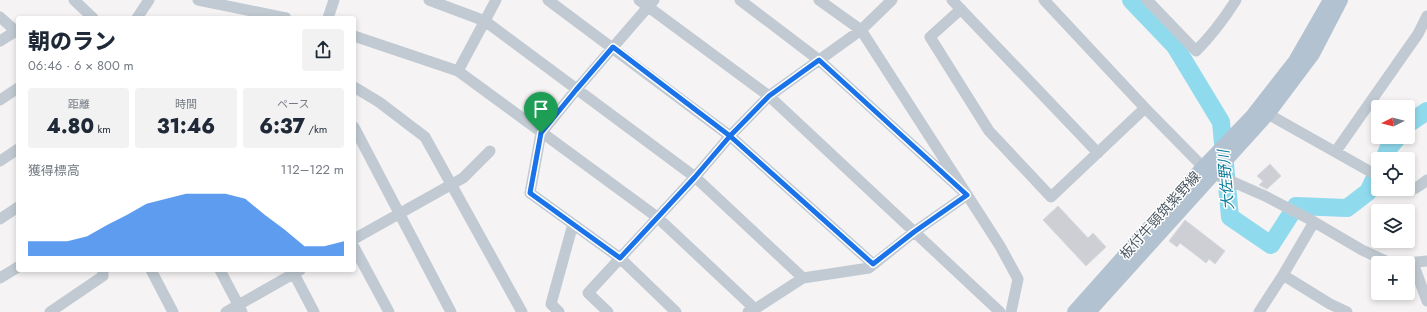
<!DOCTYPE html>
<html lang="ja">
<head>
<meta charset="utf-8">
<style>
	body { margin:0; font-family:Jost,"Noto Sans JP",sans-serif; background:#f2f2f3; color:#1f2937; height:100vh; display:flex; flex-direction:column; font-size:15px; white-space:nowrap }
	* { box-sizing:border-box; margin:0 }
	p { font-size:13px; color:#747a83 }
	.icon { flex:none; width:22px; height:22px; fill:none; stroke:currentColor; stroke-width:2; stroke-linecap:round; stroke-linejoin:round }
	.map { position:relative; flex:1; overflow:hidden }
	.sheet { position:absolute; left:16px; top:16px; width:340px; height:256px; display:flex; flex-direction:column; background:#fff; border-radius:4px; box-shadow:0 2px 6px #0003 }
	.sheet>* { flex:none }
	.needle { width:26px; rotate:264deg }
	.buttons { position:absolute; left:1371px; top:100px; display:grid; gap:8px }
	.buttons a { display:grid; place-items:center; width:44px; height:44px; border-radius:4px; background:#fff; box-shadow:0 2px 6px #0003; font-size:20px }
	.pin { position:absolute; display:grid; place-items:center; width:34px; height:34px; color:#fff; margin:-41px -17px; border-radius:50% 50% 50% 0; rotate:-45deg; box-shadow:0 0 4px #0007 }
	.pin .icon { rotate:45deg }
	.round { display:grid; place-items:center; flex:none; width:42px; height:42px; border-radius:4px; background:#f2f2f3 }
	.headline { display:flex; align-items:center; justify-content:space-between; height:68px; padding:0 12px }
	h1 { font-size:22px; font-weight:800; line-height:30px }
	.stats { display:grid; grid-template-columns:repeat(3,1fr); gap:6px; height:68px; padding:4px 12px }
	.stats div { display:grid; align-content:center; border-radius:4px; background:#f2f2f3; text-align:center }
	.stats b { font-size:20px; font-weight:800 }
	.stats small { font-size:11px; font-weight:400 }
	.stats p { font-size:11px }
	.chart { height:112px; padding:8px 12px }
	.chart p { display:flex; justify-content:space-between }
	.chart svg { width:100%; height:72px; margin-top:4px; fill:#1a73e8; opacity:.7 }
	.map>svg:first-child { display:block }
	.lines { fill:none; stroke-linecap:round; stroke-linejoin:round }
	.river { stroke:#90daee; stroke-width:18 }
	.building { fill:#cdcfd5; stroke:#d7d9de }
	.minor { stroke:#c1cad2; stroke-width:11 }
	.major { stroke:#b3c2d1; stroke-width:14 }
	.route-casing { stroke:#fff; stroke-width:8 }
	.route { stroke:#1a73e8; stroke-width:5 }
	.labels { text-anchor:middle; stroke-width:3; stroke-linejoin:round; paint-order:stroke }
	.street-label { font-size:14px; fill:#4a5661; stroke:#fff }
	.water-label { font-size:15px; font-style:italic; fill:#0c7c9b; stroke:#fff }
</style>
</head>
<body>
<div class="map">
<svg width="1427" height="312" viewBox="0 0 1427 312">
	<rect width="100%" height="100%" fill="#f5f3f3"/>
	<g class="lines">
		<!-- river -->
		<path class="river" d="M 1131,0 L 1175,46 L 1221,122 L 1230,217 L 1271,245 L 1296,206 L 1347,208 L 1368,192 L 1378,171
			M 1408,124 L 1427,111
			M 1384,159 L 1388,149 L 1398,137"/>
	</g>
	<!-- building -->
	<path class="building" d="M 1270,164 L 1281,176 L 1267,189 L 1259,185 L 1263,181 L 1257,176 Z
		M 1058,206 L 1088,238 L 1093,233 L 1106,247 L 1086,266 L 1043,220 Z
		M 1185,220 L 1225,251 L 1215,264 L 1209,259 L 1206,263 L 1180,243 L 1177,247 L 1169,241 Z"/>
	<g class="lines">
		<!-- minor -->
		<path class="minor" d="M 74,0 L 93,18
			M 198,0 L 286,18
			M 429,0 L 485,21 L 695,177 L 803,278
			M 548,0 L 730,136 L 873,264
			M 639,0 L 769,96 L 1000,312
			M 654,0 L 576,90 L 541,133 L 530,193 L 620,258 L 676,312
			M 740,0 L 819,60 L 967,195 L 914,232 L 869,268 L 803,278 L 755,309 L 748,312
			M 819,0 L 861,30 L 1000,246 L 1018,279 L 1011,312
			M 952,0 L 1098,153
			M 1044,0 L 1145,108 L 1203,167 L 1215,174 L 1265,196 L 1309,219 L 1362,250 L 1390,263
			M 1147,0 L 1196,51 C 1212,35 1224,19 1236,0
			M 961,9 L 930,37 L 989,131 L 1051,197 L 1145,108
			M 0,17 L 18,33
			M 137,18 L 149,0
			M 328,18 L 334,0
			M 354,36 L 458,71 L 657,217 L 755,309
			M 0,41 L 16,31
			M 458,71 L 496,0
			M 354,87 L 379,102 L 425,137 L 522,312
			M 0,100 L 18,88
			M 1268,114 L 1378,176
			M 354,127 L 451,312
			M 1336,151 L 1418,34 L 1427,16
			M 0,161 L 18,149
			M 1401,189 C 1410,194 1419,186 1427,180
			M 0,219 L 18,207
			M 354,239 L 463,178 L 490,151
			M 354,247 L 389,312
			M 1408,263 L 1427,261
			M 1413,263 L 1427,301
			M 151,270 L 173,312
			M 220,270 L 242,312
			M 292,270 L 314,312
			M 1283,275 L 1330,304 L 1347,312
			M 0,278 L 18,267
			M 50,312 L 103,276 L 103,270
			M 226,312 L 300,270
			M 559,312 L 551,304 L 573,224
			M 608,312 L 588,293 L 695,177 L 730,136 L 769,96 L 861,30 L 892,0
			M 1259,312 L 1283,275 L 1314,222"/>
		<!-- major -->
		<path class="major" d="M 1074,312 L 1203,167 L 1252,116 L 1295,61 L 1330,0
			M 1089,312 L 1268,114 L 1313,54 L 1341,0"/>
	</g>
	<g class="lines">
		<defs>
			<path id="route" d="M 541,133 L 530,193 L 620,258 L 695,177 L 730,136 L 873,264 L 914,232 L 967,195 L 819,60 L 769,96 L 730,136 L 613,47 L 576,90 L 541,133"/>
		</defs>
		<!-- route casing -->
		<use href="#route" class="route-casing"/>
		<!-- route -->
		<use href="#route" class="route"/>
	</g>
	<g class="labels">
		<!-- street labels -->
		<g class="street-label">
			<text transform="translate(1160 215) rotate(-48)" y="5">板付牛頸筑紫野線</text>
		</g>
		<!-- water labels -->
		<g class="water-label">
			<text transform="translate(1226 180) rotate(-95)" y="5">大佐野川</text>
		</g>
	</g>
</svg>
<div class="buttons">
<a><svg class="needle" viewBox="-14 -14 28 28"><path d="M0-13l5 13h-10z" fill="#e53935"/><path d="M0 13l5-13h-10z" fill="#747a83"/></svg></a>
<a><svg class="icon" aria-label="locate" viewBox="0 0 24 24"><circle cx="12" cy="12" r="6"/><path d="M12 2v4M12 18v4M2 12h4M18 12h4"/></svg></a>
<a><svg class="icon" aria-label="layers" viewBox="0 0 24 24"><path d="M12 4l9 5-9 5-9-5zM3 14l9 5 9-5"/></svg></a>
<a>+</a>
</div>
<div class="pin" style="left:541px;top:133px;background:#1e9e55"><svg class="icon" aria-label="arrive" viewBox="0 0 24 24"><path d="M6 21V4h12l-3 4 3 4H6"/></svg></div>
<section class="sheet">
<div class="headline"><div><h1>朝のラン</h1><p>06:46 · 6 × 800 m</p></div><a class="round"><svg class="icon" aria-label="share" viewBox="0 0 24 24"><path d="M12 15V3M7 8l5-5 5 5M5 13v7h14v-7"/></svg></a></div>
<div class="stats">
<div><p>距離</p><b>4.80<small> km</small></b></div>
<div><p>時間</p><b>31:46</b></div>
<div><p>ペース</p><b>6:37<small> /km</small></b></div>
</div>
<div class="chart"><p><span>獲得標高</span>112–122 m</p>
<svg viewBox="0 0 160 44" preserveAspectRatio="none"><path d="M0 44V35L10 35L20 35L30 32L40 25L50 19L60 12L70 9L80 6L90 6L100 6L110 9L120 19L130 28L140 38L150 38L160 35V44z"/></svg>
</div>
</section>
</div>
</body>
</html>
